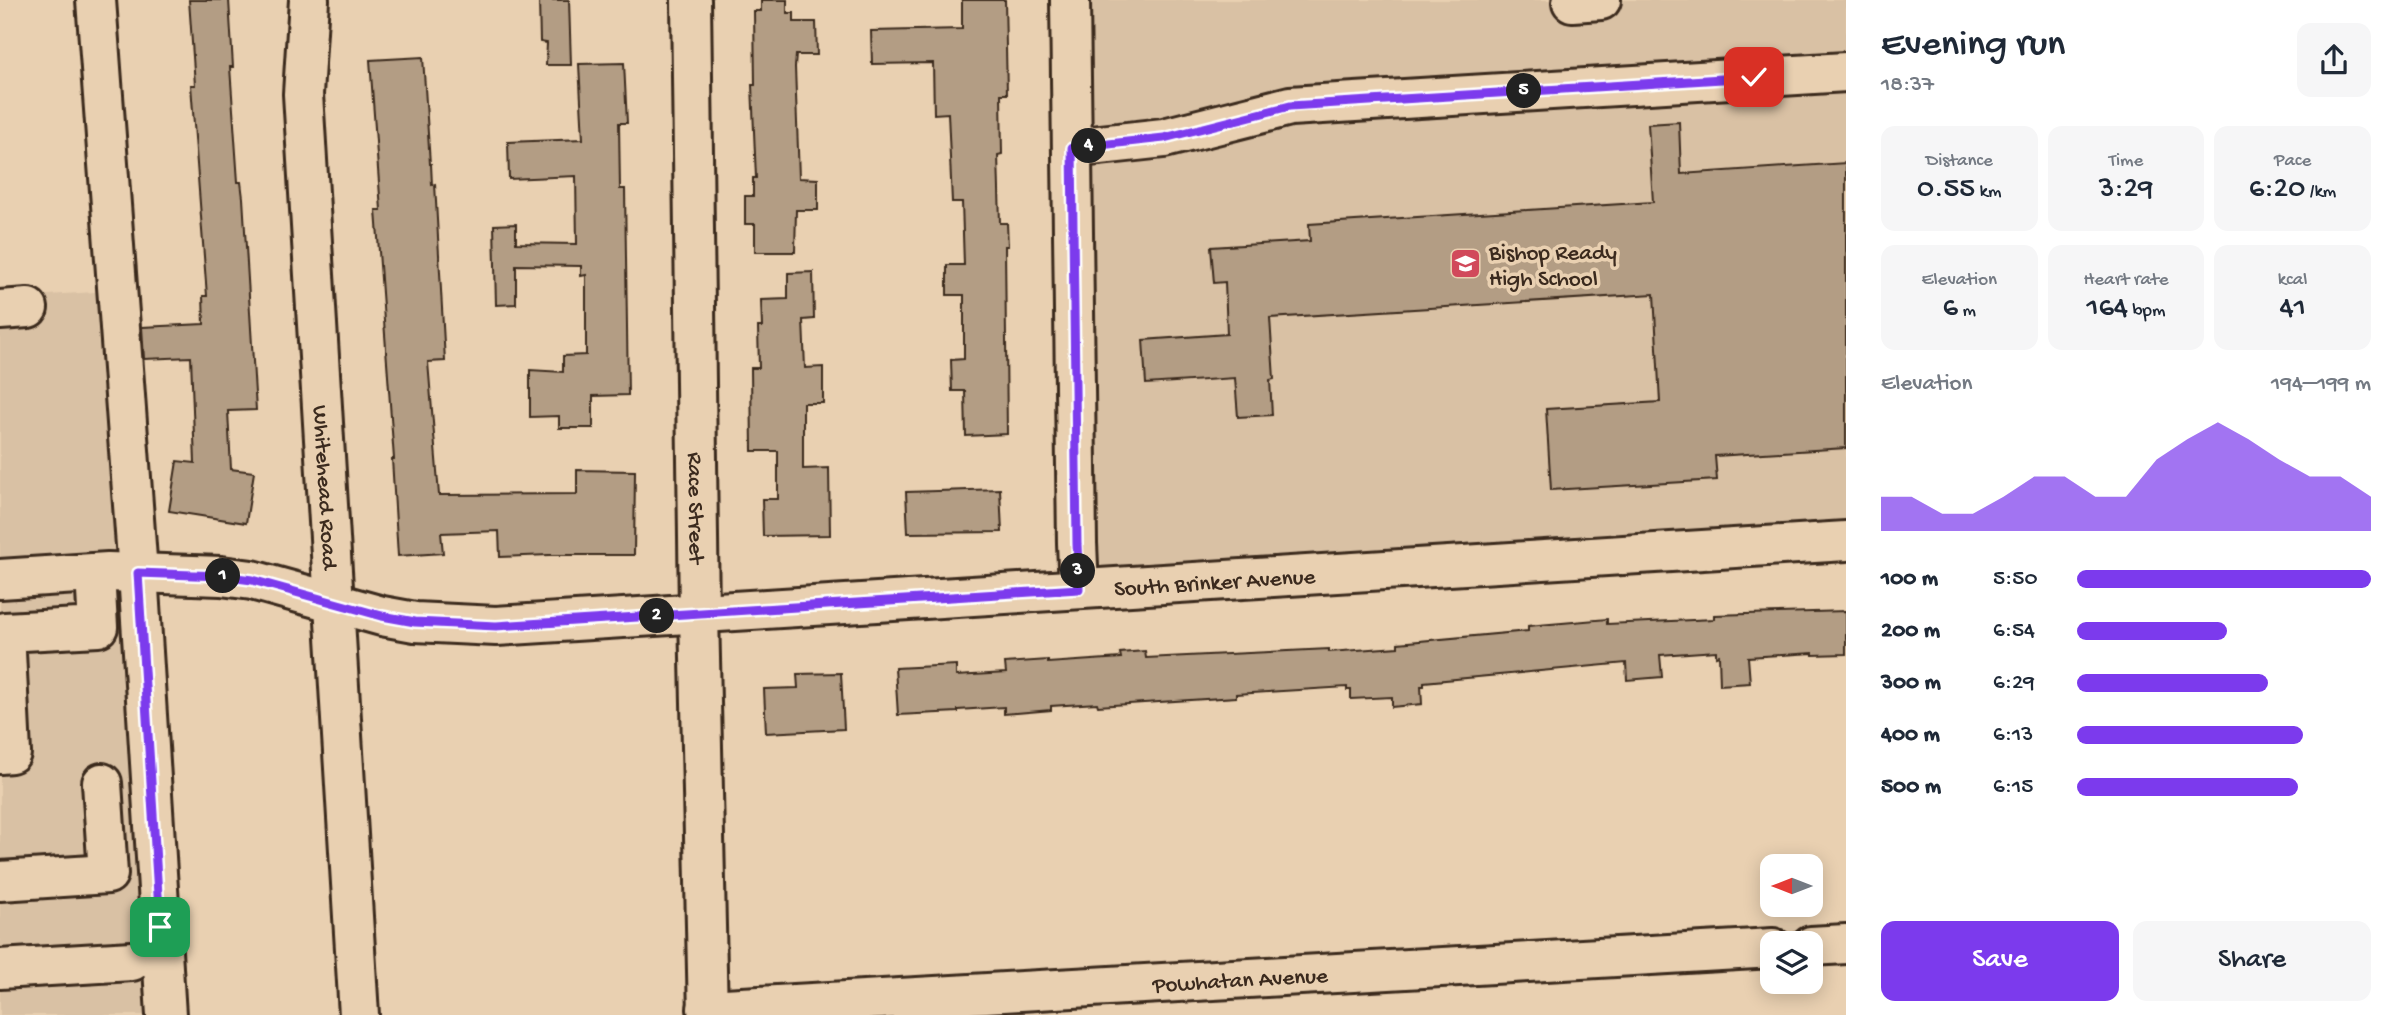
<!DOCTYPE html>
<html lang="en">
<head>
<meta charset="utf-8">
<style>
	body { margin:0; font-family:"Gochi Hand",sans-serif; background:#f6f6f7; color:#1f2937; height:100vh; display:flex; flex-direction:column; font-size:26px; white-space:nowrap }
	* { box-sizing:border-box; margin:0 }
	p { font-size:23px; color:#747a83 }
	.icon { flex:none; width:38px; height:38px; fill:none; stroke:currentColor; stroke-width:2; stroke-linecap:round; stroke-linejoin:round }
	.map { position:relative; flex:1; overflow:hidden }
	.side { display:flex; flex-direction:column; background:#fff; width:560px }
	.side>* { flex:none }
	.needle { width:46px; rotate:270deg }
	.buttons { position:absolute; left:1760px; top:854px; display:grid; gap:14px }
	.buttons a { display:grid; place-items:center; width:63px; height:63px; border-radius:14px; background:#fff; box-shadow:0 4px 18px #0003; font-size:35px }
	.pin { position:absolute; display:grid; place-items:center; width:60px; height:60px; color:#fff; margin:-30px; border-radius:14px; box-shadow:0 4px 10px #0006 }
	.km { position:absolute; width:35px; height:35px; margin:-18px; border-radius:50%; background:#222; color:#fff; font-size:19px; line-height:35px; text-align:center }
	.round { display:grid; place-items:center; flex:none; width:74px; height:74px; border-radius:14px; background:#f6f6f7 }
	.overview { display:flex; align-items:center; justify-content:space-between; height:119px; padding:0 35px }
	h1 { font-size:38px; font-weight:600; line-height:52px }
	.stats { display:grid; grid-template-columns:repeat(3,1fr); gap:10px; height:119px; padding:7px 35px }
	.stats div { display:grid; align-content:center; border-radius:14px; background:#f6f6f7; text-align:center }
	.stats b { font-size:30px; font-weight:600 }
	.stats small { font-size:19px; font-weight:400 }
	.stats p { font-size:19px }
	.chart { height:196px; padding:14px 35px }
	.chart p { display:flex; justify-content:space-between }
	.chart svg { width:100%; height:126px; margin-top:7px; fill:#7c3aed; opacity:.7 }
	.action { display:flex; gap:14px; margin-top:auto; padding:14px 35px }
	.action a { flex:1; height:80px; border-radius:14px; background:#7c3aed; color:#fff; font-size:28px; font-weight:600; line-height:80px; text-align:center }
	.action a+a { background:#f6f6f7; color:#1f2937 }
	ul { padding:0 35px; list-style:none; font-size:23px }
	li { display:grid; grid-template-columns:112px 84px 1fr; align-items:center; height:52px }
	li i { height:18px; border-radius:9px; background:#7c3aed }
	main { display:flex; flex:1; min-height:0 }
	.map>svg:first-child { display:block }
	.built { fill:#d9c1a4 }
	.building { fill:#b39d84; stroke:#3b2a1e; stroke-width:2 }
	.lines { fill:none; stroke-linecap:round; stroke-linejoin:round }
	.minor-casing { stroke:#3b2a1e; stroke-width:44 }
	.minor { stroke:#e9d0b1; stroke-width:38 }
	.route-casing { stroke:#fff; stroke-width:14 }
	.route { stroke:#7c3aed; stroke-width:9 }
	.labels { text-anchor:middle; stroke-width:7; stroke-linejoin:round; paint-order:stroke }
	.poi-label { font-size:23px; fill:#3b2a1e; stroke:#e9d0b1; text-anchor:start }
	.street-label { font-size:23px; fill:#3b2a1e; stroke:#e9d0b1 }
</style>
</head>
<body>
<main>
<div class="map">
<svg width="1846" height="1015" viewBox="0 0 1846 1015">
	<rect width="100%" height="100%" fill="#e9d0b1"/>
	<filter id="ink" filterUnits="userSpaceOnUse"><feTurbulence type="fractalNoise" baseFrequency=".0143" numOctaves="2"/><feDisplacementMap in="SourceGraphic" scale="14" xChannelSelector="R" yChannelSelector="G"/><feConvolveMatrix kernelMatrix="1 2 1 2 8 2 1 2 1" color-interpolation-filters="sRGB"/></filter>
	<g filter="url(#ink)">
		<!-- built -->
		<path class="built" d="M 1085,0 L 1846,0 L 1846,527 L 1107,572 L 1089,550 Z
			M 127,290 L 171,1015 L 0,1015 L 0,298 Z"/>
		<!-- building -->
		<path class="building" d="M 189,0 L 229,0 L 233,67 L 230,67 L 238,182 L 241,182 L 243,198 L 256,410 L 228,411 L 231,469 L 254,472 L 246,523 L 169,511 L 177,461 L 195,463 L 191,357 L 144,359 L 142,327 L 204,324 L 203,296 L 207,296 L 191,85 L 195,85 Z
			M 539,0 L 569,0 L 571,65 L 546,65 L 547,43 L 540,42 Z
			M 761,0 L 787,0 L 787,13 L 794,13 L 794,22 L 816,22 L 817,55 L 796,55 L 795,67 L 799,178 L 818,179 L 818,210 L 796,210 L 795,252 L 755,252 L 755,224 L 745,224 L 745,196 L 753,196 L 753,178 L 756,178 L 752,85 L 755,85 L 754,11 L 761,11 Z
			M 962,0 L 1005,0 L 1007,94 L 1001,94 L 1002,154 L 998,155 L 1000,223 L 1007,223 L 1008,246 L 1005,246 L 1007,434 L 966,436 L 965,391 L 952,391 L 951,360 L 964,359 L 964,295 L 947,295 L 947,265 L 964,265 L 962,202 L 952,202 L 948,113 L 934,114 L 933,63 L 872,64 L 871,31 L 962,29 Z
			M 423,57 L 430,164 L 431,164 L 432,185 L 435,184 L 445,361 L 428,362 L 439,495 L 577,494 L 577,470 L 635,471 L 634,555 L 549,555 L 500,557 L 499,531 L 441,533 L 443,553 L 398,556 L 392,459 L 394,459 L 376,210 L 381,210 L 370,60 Z
			M 624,63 L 627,123 L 619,123 L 620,189 L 625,189 L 628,395 L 593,396 L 593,428 L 559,428 L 559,416 L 530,417 L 530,370 L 563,372 L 563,356 L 586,355 L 586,275 L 581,276 L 581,266 L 516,265 L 516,304 L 496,305 L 494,225 L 516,224 L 516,243 L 577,244 L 576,176 L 509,179 L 508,142 L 583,139 L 579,64 Z
			M 1679,122 L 1681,174 L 1846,163 L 1846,448 L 1715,456 L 1717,480 L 1551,490 L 1546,409 L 1660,402 L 1654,294 L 1270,318 L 1274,379 L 1270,380 L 1272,415 L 1238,417 L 1235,378 L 1146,384 L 1143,340 L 1227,334 L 1225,282 L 1214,283 L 1211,247 L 1310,241 L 1309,224 L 1653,202 L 1648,124 Z
			M 813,272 L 814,319 L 803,320 L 805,368 L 823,367 L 823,403 L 803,403 L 803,469 L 829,468 L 830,535 L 763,536 L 762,499 L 778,499 L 778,451 L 752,451 L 751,368 L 759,368 L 758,327 L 762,327 L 761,300 L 788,299 L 788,273 Z
			M 1000,489 L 1002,532 L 908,533 L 906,492 Z
			M 1846,611 L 1846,654 L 1813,655 L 1813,653 L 1748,657 L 1750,683 L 1720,685 L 1719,655 L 1716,656 L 1716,651 L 1660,655 L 1662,677 L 1627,680 L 1626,663 L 1424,682 L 1424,686 L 1421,686 L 1422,704 L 1392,707 L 1392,697 L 1351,699 L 1351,690 L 1347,690 L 1347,687 L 1236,694 L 1236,697 L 1098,706 L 1097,703 L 1051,706 L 1051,710 L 1004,714 L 1004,707 L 958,710 L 958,712 L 898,715 L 895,668 L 956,665 L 956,676 L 1006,673 L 1005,663 L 1048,660 L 1048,663 L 1121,658 L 1120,653 L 1145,651 L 1146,658 L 1329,649 L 1329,652 L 1398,647 L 1398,643 L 1528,631 L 1528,626 L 1607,619 L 1607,624 L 1714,619 L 1714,615 Z
			M 841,673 L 844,729 L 766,733 L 764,689 L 798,688 L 797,674 Z"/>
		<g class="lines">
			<defs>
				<g id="minor">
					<path d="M 96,0 L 138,573 L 166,1015"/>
					<path id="s1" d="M 309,0 L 303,94 L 359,1015"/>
					<path id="s2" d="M 691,0 L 699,613 L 708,1015"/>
					<path d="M 1070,0 L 1077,543 L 1079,589"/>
					<path d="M 1572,2 L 1601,0"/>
					<path d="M 1072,148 L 1164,138 L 1290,106 L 1846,72"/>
					<path d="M 0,310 L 28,308"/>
					<path id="s3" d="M 0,579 L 108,572 L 221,576 L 252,580 L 382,616 L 415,622 L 496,626 L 1846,541"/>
					<path d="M 0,754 L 11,753 L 5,632 L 98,627 L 95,573"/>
					<path d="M 0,881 L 108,874 L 102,783"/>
					<path d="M 1811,946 L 1846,944"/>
					<path d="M 0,969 L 132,961"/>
					<path id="s4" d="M 707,1009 L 1773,948"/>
				</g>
			</defs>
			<!-- minor casing -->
			<use href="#minor" class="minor-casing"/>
			<!-- minor -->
			<use href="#minor" class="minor"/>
		</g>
	</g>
	<g class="lines" filter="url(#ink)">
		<defs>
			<path id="route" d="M 160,927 L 138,573 L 221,576 L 252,580 L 382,616 L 415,622 L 496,626 L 1079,589 L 1077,544 L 1072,148 L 1164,138 L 1290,106 L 1754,77"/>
		</defs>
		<!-- route casing -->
		<use href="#route" class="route-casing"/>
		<!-- route -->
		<use href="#route" class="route"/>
	</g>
	<!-- icons -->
	<defs>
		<symbol id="school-square" viewBox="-11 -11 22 22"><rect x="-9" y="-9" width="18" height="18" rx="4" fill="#d1495b" stroke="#e9d0b1"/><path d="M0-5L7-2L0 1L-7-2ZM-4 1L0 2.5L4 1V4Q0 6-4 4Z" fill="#fff"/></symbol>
	</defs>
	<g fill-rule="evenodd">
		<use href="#school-square" x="1448" y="246" width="35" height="35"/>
	</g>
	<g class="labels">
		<!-- poi labels -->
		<g class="poi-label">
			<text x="1489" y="259">Bishop Ready<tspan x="1489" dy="26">High School</tspan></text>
		</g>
		<!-- street labels -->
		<g class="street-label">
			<text dy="8" stroke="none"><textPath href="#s1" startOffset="488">Whitehead Road</textPath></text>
			<text dy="8" stroke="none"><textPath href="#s2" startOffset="508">Race Street</textPath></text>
			<text dy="8" stroke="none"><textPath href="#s3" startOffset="1222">South Brinker Avenue</textPath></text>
			<text dy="8" stroke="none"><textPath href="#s4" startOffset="534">Powhatan Avenue</textPath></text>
		</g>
	</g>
</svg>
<div class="buttons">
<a><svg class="needle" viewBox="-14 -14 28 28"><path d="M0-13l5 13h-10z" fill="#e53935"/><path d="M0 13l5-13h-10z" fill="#747a83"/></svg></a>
<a><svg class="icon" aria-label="layers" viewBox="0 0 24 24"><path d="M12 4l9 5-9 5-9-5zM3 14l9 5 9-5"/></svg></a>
</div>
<div class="pin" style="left:160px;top:927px;background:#1e9e55"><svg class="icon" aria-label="arrive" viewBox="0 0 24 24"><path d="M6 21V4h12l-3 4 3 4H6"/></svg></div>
<div class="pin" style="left:1754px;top:77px;background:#d93025"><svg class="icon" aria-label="check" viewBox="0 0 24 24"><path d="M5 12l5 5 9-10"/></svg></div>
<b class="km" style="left:223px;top:576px">1</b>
<b class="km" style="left:657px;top:616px">2</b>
<b class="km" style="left:1078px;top:571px">3</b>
<b class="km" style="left:1089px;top:146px">4</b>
<b class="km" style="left:1524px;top:91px">5</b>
</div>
<section class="side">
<div class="overview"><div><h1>Evening run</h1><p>18:37</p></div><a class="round"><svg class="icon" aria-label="share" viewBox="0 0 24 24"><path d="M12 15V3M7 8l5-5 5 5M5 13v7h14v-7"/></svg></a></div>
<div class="stats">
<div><p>Distance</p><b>0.55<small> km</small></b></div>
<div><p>Time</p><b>3:29</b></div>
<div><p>Pace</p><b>6:20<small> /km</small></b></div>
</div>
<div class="stats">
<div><p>Elevation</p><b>6<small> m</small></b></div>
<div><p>Heart rate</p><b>164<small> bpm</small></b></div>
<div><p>kcal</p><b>41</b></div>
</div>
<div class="chart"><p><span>Elevation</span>194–199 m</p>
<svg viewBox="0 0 160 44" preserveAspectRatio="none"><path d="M0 44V32L10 32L20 38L30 38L40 32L50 25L60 25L70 32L80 32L90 19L100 12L110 6L120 12L130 19L140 25L150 25L160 32V44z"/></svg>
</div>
<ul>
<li><b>100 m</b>5:50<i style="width:100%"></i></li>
<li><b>200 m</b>6:54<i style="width:51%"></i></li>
<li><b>300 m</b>6:29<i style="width:65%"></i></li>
<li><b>400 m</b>6:13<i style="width:77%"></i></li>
<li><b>500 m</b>6:15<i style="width:75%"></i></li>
</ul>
<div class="action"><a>Save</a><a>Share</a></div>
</section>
</main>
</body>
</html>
